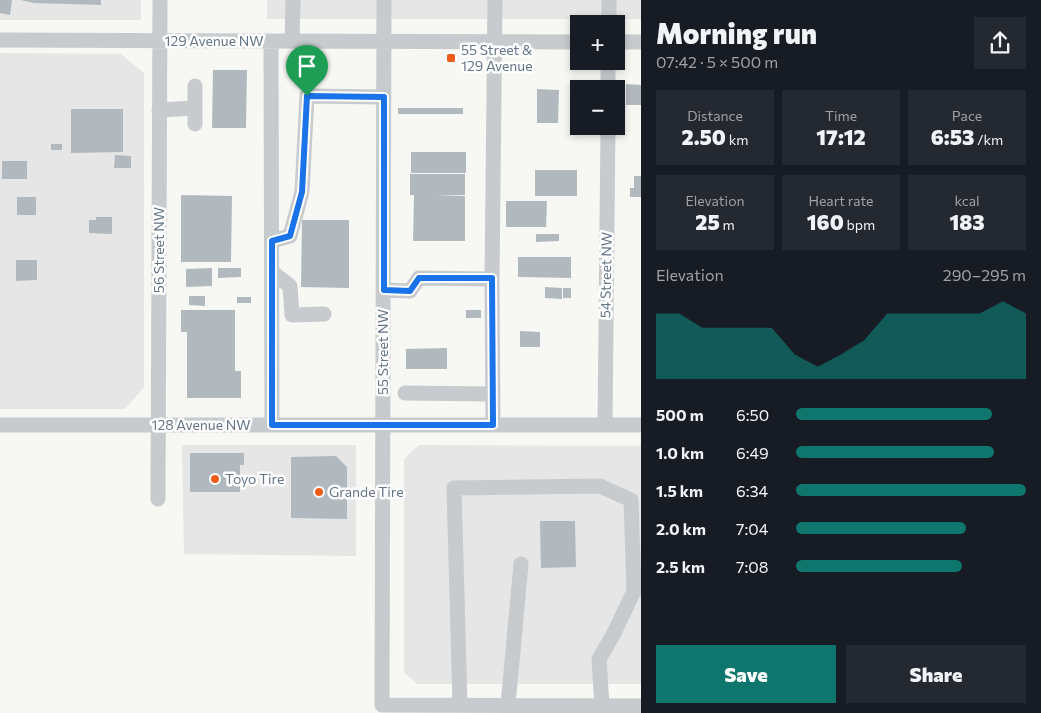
<!DOCTYPE html>
<html lang="en">
<head>
<meta charset="utf-8">
<style>
	body { margin:0; font-family:Commissioner,sans-serif; background:#242831; color:#f1f3f6; height:100vh; display:flex; flex-direction:column; font-size:19px; white-space:nowrap }
	* { box-sizing:border-box; margin:0 }
	p { font-size:16px; color:#9ea1a6 }
	.icon { flex:none; width:28px; height:28px; fill:none; stroke:currentColor; stroke-width:2; stroke-linecap:round; stroke-linejoin:round }
	.map { position:relative; flex:1; overflow:hidden }
	.side { display:flex; flex-direction:column; background:#171b24; width:400px }
	.side>* { flex:none }
	.controls { position:absolute; left:570px; top:15px; display:grid; gap:10px }
	.controls a { display:grid; place-items:center; width:55px; height:55px; border-radius:0px; background:#171b24; box-shadow:0 2px 8px #0003; font-size:25px }
	.pin { position:absolute; display:grid; place-items:center; width:42px; height:42px; color:#fff; margin:-51px -21px; border-radius:50% 50% 50% 0; rotate:-45deg; box-shadow:0 0 5px #0007 }
	.pin .icon { rotate:45deg }
	.round { display:grid; place-items:center; flex:none; width:52px; height:52px; border-radius:0px; background:#242831 }
	.headline { display:flex; align-items:center; justify-content:space-between; height:85px; padding:0 15px }
	h1 { font-size:28px; font-weight:800; line-height:38px }
	.metrics { display:grid; grid-template-columns:repeat(3,1fr); gap:8px; height:85px; padding:5px 15px }
	.metrics div { display:grid; align-content:center; border-radius:0px; background:#242831; text-align:center }
	.metrics b { font-size:21px; font-weight:800 }
	.metrics small { font-size:14px; font-weight:400 }
	.metrics p { font-size:14px }
	.chart { height:140px; padding:10px 15px }
	.chart p { display:flex; justify-content:space-between }
	.chart svg { width:100%; height:90px; margin-top:5px; fill:#0f766e; opacity:.7 }
	.primary-button { display:flex; gap:10px; margin-top:auto; padding:10px 15px }
	.primary-button a { flex:1; height:58px; border-radius:0px; background:#0f766e; color:#fff; font-size:20px; font-weight:800; line-height:58px; text-align:center }
	.primary-button a+a { background:#242831; color:#f1f3f6 }
	ul { padding:0 15px; list-style:none; font-size:16px }
	li { display:grid; grid-template-columns:80px 60px 1fr; align-items:center; height:38px }
	li i { height:12px; border-radius:6px; background:#0f766e }
	main { display:flex; flex:1; min-height:0 }
	.map>svg:first-child { display:block }
	.built { fill:#e5e6e5 }
	.building { fill:#b2b9be }
	.lines { fill:none; stroke-linecap:round; stroke-linejoin:round }
	.minor { stroke:#c7cbce; stroke-width:15 }
	.route-casing { stroke:#fff; stroke-width:10 }
	.route { stroke:#1a73e8; stroke-width:6 }
	.poi-dot { fill:#f05d1b; stroke:#fff; stroke-width:2 }
	.labels { text-anchor:middle; stroke-width:5; stroke-linejoin:round; paint-order:stroke }
	.street-label { font-size:14px; fill:#647587; stroke:#fff }
	.poi-label { font-size:14px; fill:#647587; stroke:#fff; text-anchor:start }
</style>
</head>
<body>
<main>
<div class="map">
<svg width="641" height="713" viewBox="0 0 641 713">
	<rect width="100%" height="100%" fill="#f7f7f4"/>
	<!-- built -->
	<path class="built" d="M 0,0 L 141,0 L 141,20 L 0,20 Z
		M 267,0 L 641,0 L 641,19 L 267,19 Z
		M 0,53 L 121,54 L 144,73 L 144,387 L 125,409 L 0,409 Z
		M 182,445 L 356,445 L 356,556 L 184,554 Z
		M 419,445 L 641,446 L 641,684 L 417,684 L 404,672 L 404,459 Z"/>
	<!-- building -->
	<path class="building" d="M 0,0 L 12,0 L 10,15 L 0,13 Z
		M 21,0 L 101,0 L 101,5 L 34,3 Z
		M 213,70 L 247,70 L 246,128 L 212,128 Z
		M 626,84 L 641,85 L 641,105 L 626,105 Z
		M 537,89 L 559,90 L 558,123 L 537,123 Z
		M 398,108 L 463,108 L 463,114 L 398,114 Z
		M 71,109 L 123,109 L 123,152 L 71,153 Z
		M 51,144 L 62,144 L 62,150 L 51,150 Z
		M 411,152 L 466,152 L 466,173 L 411,173 Z
		M 115,155 L 131,156 L 131,168 L 114,168 Z
		M 2,161 L 27,161 L 27,179 L 2,179 Z
		M 535,170 L 577,170 L 577,196 L 535,196 Z
		M 410,174 L 465,174 L 465,195 L 435,195 L 465,196 L 465,241 L 413,241 L 414,195 L 410,195 Z
		M 634,176 L 641,176 L 641,197 L 630,197 L 630,188 L 634,188 Z
		M 181,195 L 232,196 L 231,262 L 181,262 Z
		M 17,197 L 36,197 L 36,215 L 17,215 Z
		M 506,201 L 547,201 L 546,227 L 506,227 Z
		M 96,217 L 112,217 L 112,234 L 89,233 L 89,220 L 96,220 Z
		M 302,220 L 349,220 L 349,288 L 301,287 Z
		M 536,234 L 559,234 L 559,241 L 536,242 Z
		M 518,257 L 571,257 L 571,278 L 518,277 Z
		M 16,260 L 37,260 L 37,280 L 16,281 Z
		M 212,268 L 212,286 L 186,287 L 186,269 Z
		M 218,268 L 241,268 L 241,277 L 218,278 Z
		M 545,287 L 562,288 L 562,299 L 545,298 Z
		M 563,288 L 571,288 L 571,298 L 563,298 Z
		M 189,296 L 205,296 L 205,306 L 189,305 Z
		M 237,297 L 251,297 L 251,303 L 237,303 Z
		M 181,310 L 235,310 L 235,371 L 241,371 L 241,398 L 187,398 L 187,332 L 181,332 Z
		M 466,310 L 481,310 L 481,318 L 466,318 Z
		M 520,331 L 540,332 L 540,347 L 520,347 Z
		M 447,348 L 447,369 L 406,369 L 406,349 Z
		M 190,453 L 244,453 L 244,465 L 240,465 L 240,492 L 190,492 Z
		M 336,456 L 347,467 L 347,519 L 291,518 L 291,457 Z
		M 540,521 L 575,521 L 576,567 L 541,568 Z"/>
	<g class="lines">
		<!-- minor -->
		<path class="minor" d="M 384,0 L 382,705 L 641,706
			M 609,0 L 609,24
			M 0,40 L 579,42
			M 271,41 L 272,425
			M 292,41 L 293,0
			M 616,42 L 641,42
			M 195,86 L 195,124
			M 608,89 L 608,61
			M 159,110 L 195,108
			M 272,241 L 290,236 L 302,192 L 307,96 L 384,97
			M 272,272 L 290,286 L 292,315 L 324,314
			M 384,290 L 410,291 L 419,278 L 492,279
			M 405,393 L 492,394
			M 0,425 L 641,425
			M 493,425 L 492,279 L 495,0
			M 605,425 L 608,126
			M 158,499 L 160,0
			M 460,705 L 454,488 L 600,486 L 631,500 L 634,591 L 613,635 L 599,659 L 602,706
			M 508,705 L 521,564"/>
	</g>
	<g class="lines">
		<defs>
			<path id="route" d="M 307,96 L 384,97 L 384,290 L 410,291 L 419,278 L 492,278 L 493,425 L 272,425 L 272,241 L 290,236 L 302,192 Z"/>
		</defs>
		<!-- route casing -->
		<use href="#route" class="route-casing"/>
		<!-- route -->
		<use href="#route" class="route"/>
	</g>
	<!-- markers -->
	<g class="poi-dot">
		<rect x="446" y="53" width="10" height="10" rx="2.5"/>
		<circle cx="215" cy="479" r="5"/>
		<circle cx="319" cy="492" r="5"/>
	</g>
	<g class="labels">
		<!-- street labels -->
		<g class="street-label">
			<text x="214" y="46">129 Avenue NW</text>
			<text transform="translate(159 250) rotate(-90)" y="5">56 Street NW</text>
			<text transform="translate(606 275) rotate(-89)" y="5">54 Street NW</text>
			<text transform="translate(383 352) rotate(-90)" y="5">55 Street NW</text>
			<text x="201" y="430">128 Avenue NW</text>
		</g>
		<!-- poi labels -->
		<g class="poi-label">
			<text x="461" y="55">55 Street &amp;<tspan x="461" dy="16">129 Avenue</tspan></text>
			<text x="225" y="484">Toyo Tire</text>
			<text x="329" y="497">Grande Tire</text>
		</g>
	</g>
</svg>
<div class="controls">
<a>+</a>
<a>−</a>
</div>
<div class="pin" style="left:307px;top:96px;background:#1e9e55"><svg class="icon" aria-label="arrive" viewBox="0 0 24 24"><path d="M6 21V4h12l-3 4 3 4H6"/></svg></div>
</div>
<section class="side">
<div class="headline"><div><h1>Morning run</h1><p>07:42 · 5 × 500 m</p></div><a class="round"><svg class="icon" aria-label="share" viewBox="0 0 24 24"><path d="M12 15V3M7 8l5-5 5 5M5 13v7h14v-7"/></svg></a></div>
<div class="metrics">
<div><p>Distance</p><b>2.50<small> km</small></b></div>
<div><p>Time</p><b>17:12</b></div>
<div><p>Pace</p><b>6:53<small> /km</small></b></div>
</div>
<div class="metrics">
<div><p>Elevation</p><b>25<small> m</small></b></div>
<div><p>Heart rate</p><b>160<small> bpm</small></b></div>
<div><p>kcal</p><b>183</b></div>
</div>
<div class="chart"><p><span>Elevation</span>290–295 m</p>
<svg viewBox="0 0 160 44" preserveAspectRatio="none"><path d="M0 44V12L10 12L20 19L30 19L40 19L50 19L60 32L70 38L80 32L90 25L100 12L110 12L120 12L130 12L140 12L150 6L160 12V44z"/></svg>
</div>
<ul>
<li><b>500 m</b>6:50<i style="width:85%"></i></li>
<li><b>1.0 km</b>6:49<i style="width:86%"></i></li>
<li><b>1.5 km</b>6:34<i style="width:100%"></i></li>
<li><b>2.0 km</b>7:04<i style="width:74%"></i></li>
<li><b>2.5 km</b>7:08<i style="width:72%"></i></li>
</ul>
<div class="primary-button"><a>Save</a><a>Share</a></div>
</section>
</main>
</body>
</html>
